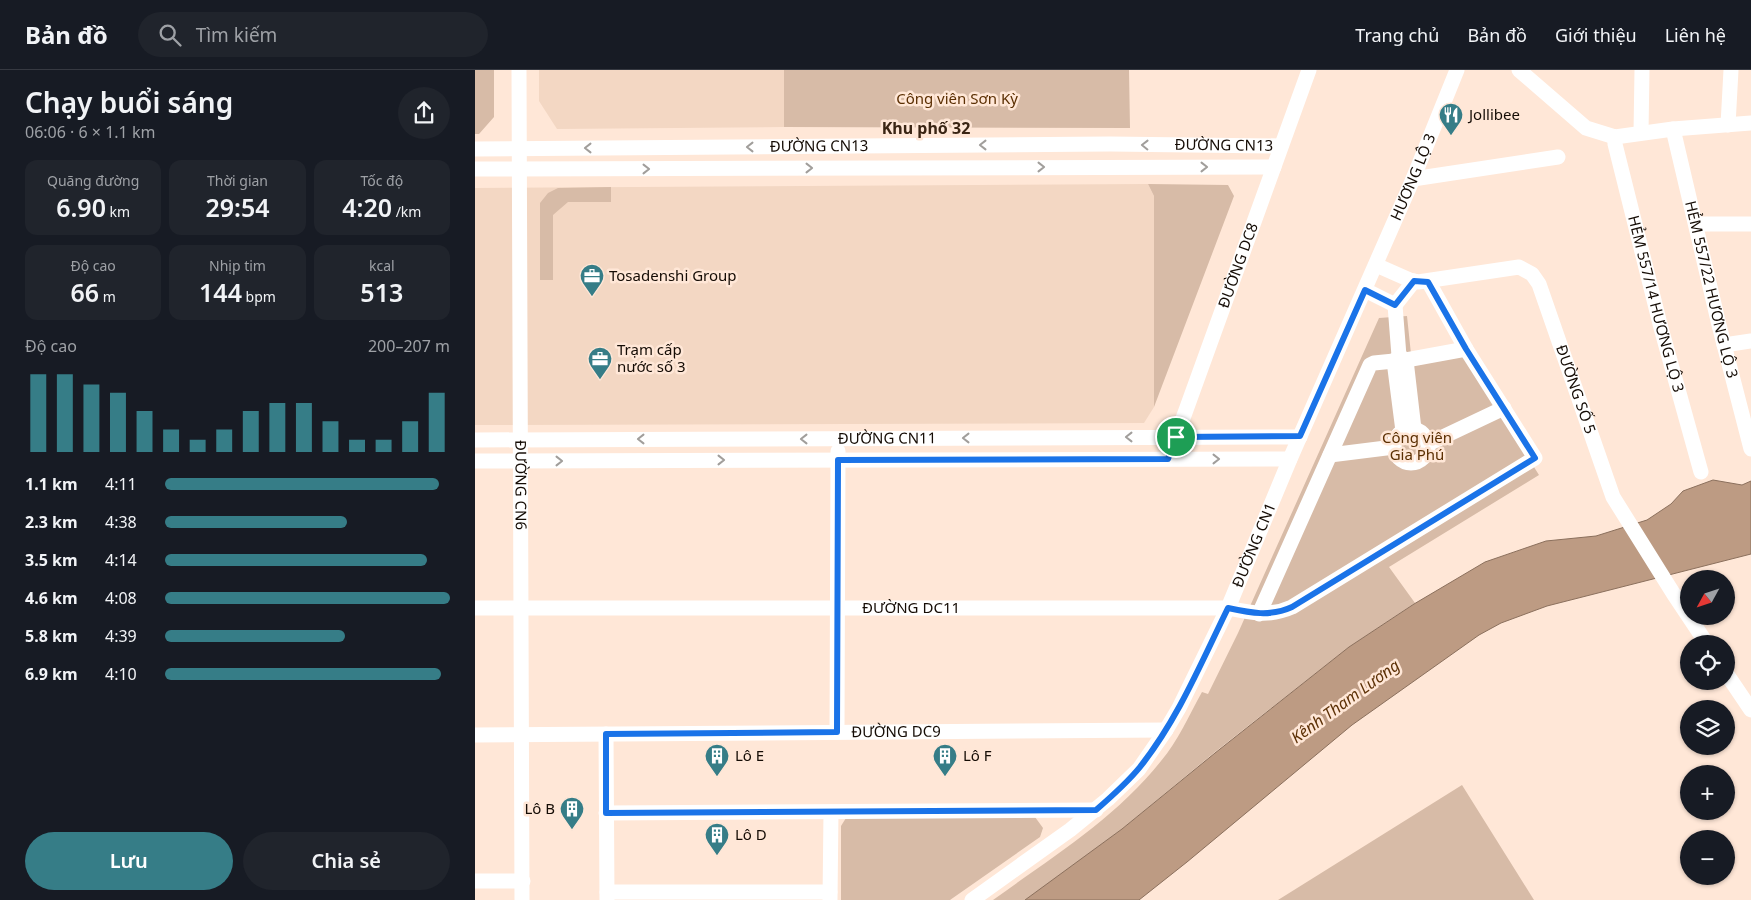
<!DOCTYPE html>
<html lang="vi">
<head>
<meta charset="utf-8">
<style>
	body { margin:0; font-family:"Noto Sans",sans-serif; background:#20242c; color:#f1f3f6; height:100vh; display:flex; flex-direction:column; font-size:19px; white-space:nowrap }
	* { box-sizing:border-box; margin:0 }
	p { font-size:16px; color:#9ea1a6 }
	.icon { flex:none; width:28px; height:28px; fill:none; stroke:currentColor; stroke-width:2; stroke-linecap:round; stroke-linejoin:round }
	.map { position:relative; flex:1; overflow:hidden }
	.side { display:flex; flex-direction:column; background:#171b24; width:475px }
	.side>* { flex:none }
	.needle { width:32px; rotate:230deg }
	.controls { position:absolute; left:1205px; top:500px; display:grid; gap:10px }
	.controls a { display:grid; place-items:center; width:55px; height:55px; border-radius:50%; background:#171b24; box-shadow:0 1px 4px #0004; font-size:25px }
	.pin { position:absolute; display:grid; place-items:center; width:42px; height:42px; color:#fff; margin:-21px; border:2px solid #fff; border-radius:50%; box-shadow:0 1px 5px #0007 }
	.round { display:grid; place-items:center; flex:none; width:52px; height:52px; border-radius:26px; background:#20242c }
	.headline { display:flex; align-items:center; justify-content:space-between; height:85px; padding:0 25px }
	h1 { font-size:28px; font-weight:600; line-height:38px }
	.stats { display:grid; grid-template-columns:repeat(3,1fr); gap:8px; height:85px; padding:5px 25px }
	.stats div { display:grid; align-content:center; border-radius:12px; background:#20242c; text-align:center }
	.stats b { font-size:25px; font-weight:600 }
	.stats small { font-size:14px; font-weight:400 }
	.stats p { font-size:14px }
	.chart { height:140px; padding:10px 25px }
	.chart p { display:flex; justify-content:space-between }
	.chart svg { width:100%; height:90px; margin-top:5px; stroke:#367d87; stroke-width:6 }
	.primary-button { display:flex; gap:10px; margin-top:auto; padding:10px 25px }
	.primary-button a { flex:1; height:58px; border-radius:30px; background:#367d87; color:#fff; font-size:20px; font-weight:600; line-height:58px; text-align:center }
	.primary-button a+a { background:#20242c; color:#f1f3f6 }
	ul { padding:0 25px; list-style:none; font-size:16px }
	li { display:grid; grid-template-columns:80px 60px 1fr; align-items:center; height:38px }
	li i { height:12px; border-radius:6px; background:#367d87 }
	header { display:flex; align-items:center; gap:30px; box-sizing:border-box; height:70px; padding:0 25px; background:#171b24; border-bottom:1px solid #363941 }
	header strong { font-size:24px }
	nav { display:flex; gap:28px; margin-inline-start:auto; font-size:18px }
	.search { width:350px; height:45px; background:#20242c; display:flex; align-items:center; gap:12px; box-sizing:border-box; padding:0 18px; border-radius:28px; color:#9ea1a6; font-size:19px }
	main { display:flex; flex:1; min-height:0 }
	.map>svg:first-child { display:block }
	.built { fill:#f3d7c3 }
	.green { fill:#d7bba7 }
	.water { fill:#bd9b83; stroke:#8b705d }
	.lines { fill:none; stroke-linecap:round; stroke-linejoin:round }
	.minor { stroke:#fff; stroke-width:15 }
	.oneway { stroke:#a19e9b }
	.route-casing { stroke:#fff; stroke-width:10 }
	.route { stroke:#1a73e8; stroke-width:6 }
	.labels { text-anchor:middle; stroke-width:5; stroke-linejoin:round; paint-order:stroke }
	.park-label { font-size:15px; fill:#5b2f03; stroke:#ffe7d7 }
	.poi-label { font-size:15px; fill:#150c05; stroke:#ffe7d7; text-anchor:start }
	.street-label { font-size:15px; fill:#150c05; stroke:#ffe7d7 }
	.neighbourhood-label { font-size:16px; font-weight:bold; fill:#3a2514; stroke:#ffe7d7 }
	.water-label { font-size:16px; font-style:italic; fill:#5d3106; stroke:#ffe7d7 }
</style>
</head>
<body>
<header>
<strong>Bản đồ</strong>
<div class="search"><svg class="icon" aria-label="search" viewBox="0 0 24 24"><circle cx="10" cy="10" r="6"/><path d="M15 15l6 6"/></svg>Tìm kiếm</div>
<nav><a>Trang chủ</a><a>Bản đồ</a><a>Giới thiệu</a><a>Liên hệ</a></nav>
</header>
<main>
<section class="side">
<div class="headline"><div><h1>Chạy buổi sáng</h1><p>06:06 · 6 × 1.1 km</p></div><a class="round"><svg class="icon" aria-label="share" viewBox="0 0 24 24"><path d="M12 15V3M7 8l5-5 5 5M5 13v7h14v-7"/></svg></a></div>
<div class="stats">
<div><p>Quãng đường</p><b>6.90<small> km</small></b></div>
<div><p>Thời gian</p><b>29:54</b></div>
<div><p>Tốc độ</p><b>4:20<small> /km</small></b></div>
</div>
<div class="stats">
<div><p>Độ cao</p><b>66<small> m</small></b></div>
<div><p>Nhịp tim</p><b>144<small> bpm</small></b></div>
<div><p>kcal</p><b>513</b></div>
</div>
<div class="chart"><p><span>Độ cao</span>200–207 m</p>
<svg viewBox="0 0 160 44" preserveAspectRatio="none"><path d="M5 44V6M15 44V6M25 44V11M35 44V15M45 44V24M55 44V33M65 44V38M75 44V33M85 44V24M95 44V20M105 44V20M115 44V29M125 44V38M135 44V38M145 44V29M155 44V15"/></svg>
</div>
<ul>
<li><b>1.1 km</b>4:11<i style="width:96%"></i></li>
<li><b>2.3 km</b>4:38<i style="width:64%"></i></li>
<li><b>3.5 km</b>4:14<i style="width:92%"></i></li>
<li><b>4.6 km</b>4:08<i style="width:100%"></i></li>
<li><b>5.8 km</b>4:39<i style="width:63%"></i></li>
<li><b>6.9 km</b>4:10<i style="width:97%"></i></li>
</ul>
<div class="primary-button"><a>Lưu</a><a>Chia sẻ</a></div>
</section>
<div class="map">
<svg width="1276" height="830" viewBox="0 0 1276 830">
	<rect width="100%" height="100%" fill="#ffe7d7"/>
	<!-- built -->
	<path class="built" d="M 64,0 L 309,0 L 309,57 L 82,59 L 64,31 Z
		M 673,114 L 679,126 L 679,337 L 669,353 L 0,355 L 0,118 Z"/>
	<!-- green -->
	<path class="green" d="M 0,0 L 19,0 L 19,47 L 4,64 L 0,64 Z
		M 309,0 L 654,0 L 655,58 L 309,57 Z
		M 673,114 L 753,115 L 759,126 L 679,337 L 679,126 Z
		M 136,117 L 136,132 L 93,132 L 78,145 L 78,210 L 65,210 L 65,133 L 73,123 L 83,118 Z
		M 932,246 L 936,284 L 987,283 L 1064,405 L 914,497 L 940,533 L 874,577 L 740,682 L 647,759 L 561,823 L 550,830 L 518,830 C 576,788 641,748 686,691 C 703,671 714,645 727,622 L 733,624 L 763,563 L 904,248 Z
		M 987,715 L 1059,830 L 803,830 Z
		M 560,747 L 568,758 L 565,767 L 475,830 L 366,830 L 366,756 L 371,748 Z"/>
	<!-- water -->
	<path class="water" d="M 1238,410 L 1267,415 L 1276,411 L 1276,484 L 1072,536 L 1026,553 L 1004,565 L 877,655 L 712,792 L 664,830 L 550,830 L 647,759 L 740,683 L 874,577 L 939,534 L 1010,492 L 1071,471 L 1121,466 L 1172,450 L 1196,434 L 1208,421 Z"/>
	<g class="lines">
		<!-- minor -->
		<g class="minor">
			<path id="s1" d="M 44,0 L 47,830"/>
			<path d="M 1044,0 L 1111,58 L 1140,67 L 1198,59 L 1276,53"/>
			<path d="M 1253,55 L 1256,0"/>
			<path id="s2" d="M 1198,59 L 1244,255 L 1276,379"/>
			<path d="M 1166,63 L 1167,0"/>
			<path id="s3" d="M 1140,67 L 1140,74 L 1186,258 L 1226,402"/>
			<path id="s4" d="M 0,79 L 635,74 L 806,76"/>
			<path d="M 0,99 L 799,97"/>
			<path d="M 938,109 L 1083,87"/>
			<path d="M 1221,154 L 1276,154"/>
			<path id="s5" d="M 901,195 L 935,210 L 943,212 L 1044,197 L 1057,204 L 1064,214 L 1138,427 L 1198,523 L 1232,574"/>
			<path d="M 890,220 L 920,235 L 939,211"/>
			<path d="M 920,235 L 924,286 L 919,291 L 928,361"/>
			<path d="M 1249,275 L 1276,271"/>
			<path d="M 924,286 L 931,290 L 939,359"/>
			<path d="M 931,290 L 991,279"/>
			<circle cx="936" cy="376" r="17"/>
			<path id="s6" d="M 0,370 L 825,367"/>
			<path d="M 953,374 L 1029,338"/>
			<path id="s7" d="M 698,376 L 834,0"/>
			<path d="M 855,385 L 919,377"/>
			<path d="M 0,391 L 815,389"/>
			<path id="s8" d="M 0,538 L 753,538 C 776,543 795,547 817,537 L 1060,388 L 991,279 L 953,211"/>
			<path d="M 784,544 L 895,295 L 899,293 L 919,291"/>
			<path d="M 1251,603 L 1276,640"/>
			<path d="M 362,662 L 363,381"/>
			<path d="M 131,664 L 132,830"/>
			<path id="s9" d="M 0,665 L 691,660"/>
			<path d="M 131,743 L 621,740"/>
			<path d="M 0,811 L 48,811"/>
			<path d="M 132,822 L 355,822"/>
			<path d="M 355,830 L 356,742"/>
			<path id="s10" d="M 497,830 L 595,760 L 633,729 L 664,699 L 691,660 L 704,638 L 753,538 L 815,389 L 938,109 L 982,0"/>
		</g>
	</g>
	<!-- one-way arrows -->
	<defs><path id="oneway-chevron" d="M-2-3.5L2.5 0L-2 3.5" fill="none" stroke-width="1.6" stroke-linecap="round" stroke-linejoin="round" transform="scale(1.25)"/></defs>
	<g class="oneway">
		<use href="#oneway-chevron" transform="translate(508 75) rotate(180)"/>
		<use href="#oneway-chevron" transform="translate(670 75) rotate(-179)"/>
		<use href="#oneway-chevron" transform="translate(275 77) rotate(180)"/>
		<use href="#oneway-chevron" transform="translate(113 78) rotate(180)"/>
		<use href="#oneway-chevron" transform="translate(566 97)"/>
		<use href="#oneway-chevron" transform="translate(729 97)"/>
		<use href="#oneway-chevron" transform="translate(334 98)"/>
		<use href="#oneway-chevron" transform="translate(171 99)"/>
		<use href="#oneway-chevron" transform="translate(654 367) rotate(180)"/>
		<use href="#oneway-chevron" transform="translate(491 368) rotate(180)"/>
		<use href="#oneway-chevron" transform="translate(166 369) rotate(180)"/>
		<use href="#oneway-chevron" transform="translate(329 369) rotate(-180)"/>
		<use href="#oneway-chevron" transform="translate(741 389)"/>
		<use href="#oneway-chevron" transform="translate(246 390)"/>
		<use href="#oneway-chevron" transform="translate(84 391)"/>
	</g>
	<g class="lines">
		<defs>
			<path id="route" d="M 939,211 L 953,212 L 991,279 L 1060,388 L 817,537 C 795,547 776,543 753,538 C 726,593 703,649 665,697 C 652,713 636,727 621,740 L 131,743 L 131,664 L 362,662 L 363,390 L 693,389 L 701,367 L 825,366 L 890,220 L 920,235 Z"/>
		</defs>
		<!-- route casing -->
		<use href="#route" class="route-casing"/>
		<!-- route -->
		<use href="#route" class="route"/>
	</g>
	<!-- icons -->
	<defs>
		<symbol id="restaurant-pin" viewBox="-11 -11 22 30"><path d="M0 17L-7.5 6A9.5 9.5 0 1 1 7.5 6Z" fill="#367d87" stroke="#ffe7d7"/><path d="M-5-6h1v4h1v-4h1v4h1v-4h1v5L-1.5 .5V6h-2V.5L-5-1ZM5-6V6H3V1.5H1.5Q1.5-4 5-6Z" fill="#fff"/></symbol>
		<symbol id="office-pin" viewBox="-11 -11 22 30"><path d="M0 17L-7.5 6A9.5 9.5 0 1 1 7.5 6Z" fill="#367d87" stroke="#ffe7d7"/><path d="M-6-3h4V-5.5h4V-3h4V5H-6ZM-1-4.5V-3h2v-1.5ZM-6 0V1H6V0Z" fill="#fff"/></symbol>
		<symbol id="building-pin" viewBox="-11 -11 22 30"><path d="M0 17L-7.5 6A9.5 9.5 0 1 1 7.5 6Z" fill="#367d87" stroke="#ffe7d7"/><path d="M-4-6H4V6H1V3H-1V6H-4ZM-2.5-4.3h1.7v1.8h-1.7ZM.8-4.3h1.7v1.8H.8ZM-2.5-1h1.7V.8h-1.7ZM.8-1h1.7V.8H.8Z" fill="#fff"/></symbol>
	</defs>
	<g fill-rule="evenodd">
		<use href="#restaurant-pin" x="962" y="31" width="28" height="38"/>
		<use href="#office-pin" x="103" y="192" width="28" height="38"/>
		<use href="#office-pin" x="111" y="275" width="28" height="38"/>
		<use href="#building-pin" x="228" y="672" width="28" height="38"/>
		<use href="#building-pin" x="456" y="672" width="28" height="38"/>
		<use href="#building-pin" x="83" y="725" width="28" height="38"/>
		<use href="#building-pin" x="228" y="751" width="28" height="38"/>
	</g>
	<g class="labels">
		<!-- park labels -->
		<g class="park-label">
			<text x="482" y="34">Công viên Sơn Kỳ</text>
			<text x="942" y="373">Công viên<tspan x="942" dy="17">Gia Phú</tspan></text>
		</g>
		<!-- poi labels -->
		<g class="poi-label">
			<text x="994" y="50">Jollibee</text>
			<text x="134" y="211">Tosadenshi Group</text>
			<text x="142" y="285">Trạm cấp<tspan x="142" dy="17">nước số 3</tspan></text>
			<text x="260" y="691">Lô E</text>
			<text x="488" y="691">Lô F</text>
			<text x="80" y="744" text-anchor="end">Lô B</text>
			<text x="260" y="770">Lô D</text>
		</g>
		<!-- street labels -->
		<g class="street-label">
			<text dy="5" stroke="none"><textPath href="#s4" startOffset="344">ĐƯỜNG CN13</textPath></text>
			<text dy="5" stroke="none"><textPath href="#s4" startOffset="749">ĐƯỜNG CN13</textPath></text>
			<text dy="5" stroke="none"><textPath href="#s10" startOffset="866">HƯƠNG LỘ 3</textPath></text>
			<text dy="5" stroke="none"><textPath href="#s7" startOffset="192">ĐƯỜNG DC8</textPath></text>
			<text dy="5" stroke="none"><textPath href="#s2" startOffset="165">HẺM 557/22 HƯƠNG LỘ 3</textPath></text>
			<text dy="5" stroke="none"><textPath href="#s3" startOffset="172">HẺM 557/14 HƯƠNG LỘ 3</textPath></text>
			<text dy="5" stroke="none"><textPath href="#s5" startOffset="286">ĐƯỜNG SỐ 5</textPath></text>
			<text dy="5" stroke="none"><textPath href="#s6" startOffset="412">ĐƯỜNG CN11</textPath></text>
			<text dy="5" stroke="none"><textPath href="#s1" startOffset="415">ĐƯỜNG CN6</textPath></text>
			<text dy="5" stroke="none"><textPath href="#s10" startOffset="465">ĐƯỜNG CN1</textPath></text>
			<text dy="5" stroke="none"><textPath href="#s8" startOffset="436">ĐƯỜNG DC11</textPath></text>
			<text dy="5" stroke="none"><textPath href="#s9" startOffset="421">ĐƯỜNG DC9</textPath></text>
		</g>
		<!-- neighbourhood labels -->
		<g class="neighbourhood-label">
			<text x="451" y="64">Khu phố 32</text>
		</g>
		<!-- water labels -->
		<g class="water-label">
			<text transform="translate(870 631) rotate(-36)" y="6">Kênh Tham Lương</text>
		</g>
	</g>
</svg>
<div class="controls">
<a><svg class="needle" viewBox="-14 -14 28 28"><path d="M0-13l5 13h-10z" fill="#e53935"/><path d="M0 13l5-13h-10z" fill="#9ea1a6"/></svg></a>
<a><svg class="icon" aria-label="locate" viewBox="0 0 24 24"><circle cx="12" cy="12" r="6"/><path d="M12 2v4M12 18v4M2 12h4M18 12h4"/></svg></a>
<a><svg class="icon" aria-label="layers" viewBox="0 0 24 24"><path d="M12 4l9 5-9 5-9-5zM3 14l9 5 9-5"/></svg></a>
<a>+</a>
<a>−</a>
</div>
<div class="pin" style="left:701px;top:367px;background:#1e9e55"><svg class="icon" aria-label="arrive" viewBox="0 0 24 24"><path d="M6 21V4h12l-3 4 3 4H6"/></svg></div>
</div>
</main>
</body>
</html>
